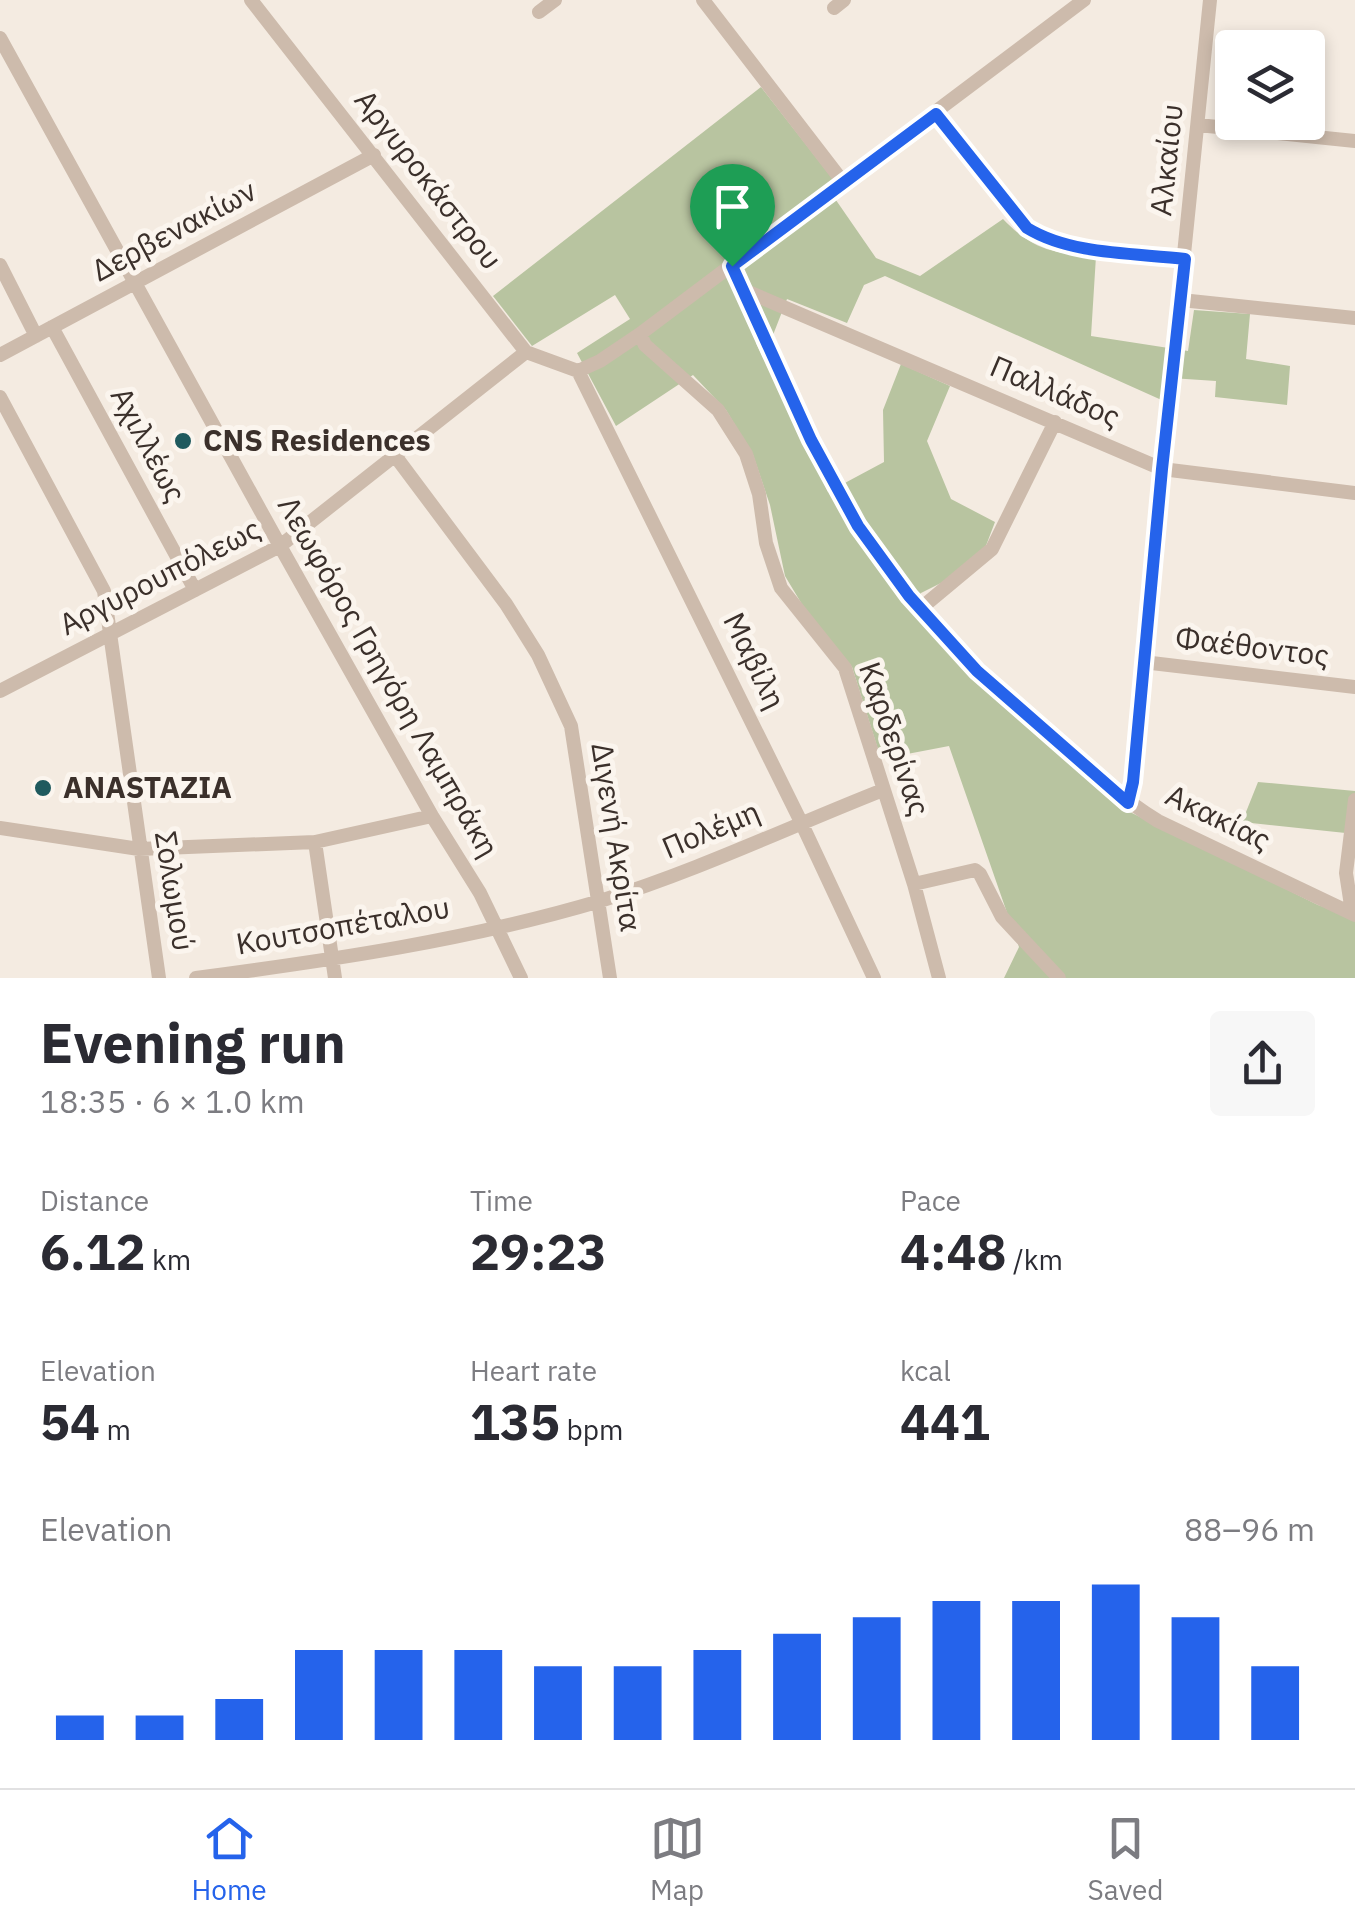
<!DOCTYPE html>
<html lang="en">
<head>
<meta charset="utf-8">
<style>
	body { margin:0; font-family:"IBM Plex Sans",sans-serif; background:#f7f7f7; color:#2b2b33; height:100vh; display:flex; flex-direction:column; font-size:38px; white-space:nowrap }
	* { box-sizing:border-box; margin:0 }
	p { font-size:32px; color:#7c7c81 }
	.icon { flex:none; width:55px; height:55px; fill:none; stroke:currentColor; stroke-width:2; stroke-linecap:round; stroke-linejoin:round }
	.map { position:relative; height:978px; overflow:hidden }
	.details { display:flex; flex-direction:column; background:#fff; flex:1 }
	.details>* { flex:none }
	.controls { position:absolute; left:1215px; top:30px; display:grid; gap:20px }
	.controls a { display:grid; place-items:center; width:110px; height:110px; border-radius:10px; background:#fff; box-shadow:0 5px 15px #0003; font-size:50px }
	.pin { position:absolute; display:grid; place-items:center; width:85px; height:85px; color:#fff; margin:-102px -42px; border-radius:50% 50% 50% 0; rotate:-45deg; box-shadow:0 0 10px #0007 }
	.pin .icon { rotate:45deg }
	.round { display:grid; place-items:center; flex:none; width:105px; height:105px; border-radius:10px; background:#f7f7f7 }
	.headline { display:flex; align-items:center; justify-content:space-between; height:170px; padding:0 40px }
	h1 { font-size:55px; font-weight:700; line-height:75px }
	.metrics { display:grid; grid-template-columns:repeat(3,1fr); gap:15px; height:170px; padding:10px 40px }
	.metrics div { display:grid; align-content:center }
	.metrics b { font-size:50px; font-weight:700 }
	.metrics small { font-size:28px; font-weight:400 }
	.metrics p { font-size:28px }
	.chart { height:280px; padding:20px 40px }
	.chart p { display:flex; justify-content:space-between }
	.chart svg { width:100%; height:180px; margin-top:10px; stroke:#2563eb; stroke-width:6 }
	.tab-bar { display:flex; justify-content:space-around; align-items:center; height:140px; border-top:2px solid #e1e1e2; background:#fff; font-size:28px; color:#7c7c81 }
	.tab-bar a { display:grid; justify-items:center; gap:5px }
	.tab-bar .active { color:#2563eb }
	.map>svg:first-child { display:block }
	.green { fill:#b8c4a0 }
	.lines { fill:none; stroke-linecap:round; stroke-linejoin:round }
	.minor { stroke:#cdbbac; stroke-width:14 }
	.route-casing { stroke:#fff; stroke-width:20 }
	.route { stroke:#2563eb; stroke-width:12 }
	.poi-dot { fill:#1f5a5e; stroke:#fbf5ee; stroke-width:4 }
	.labels { text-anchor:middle; stroke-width:10; stroke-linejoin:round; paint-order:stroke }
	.street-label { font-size:30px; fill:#3b302b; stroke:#fbf5ee }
	.poi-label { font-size:30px; font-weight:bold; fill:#3b302b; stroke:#fbf5ee; text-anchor:start }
</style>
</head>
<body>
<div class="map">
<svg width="1355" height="978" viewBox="0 0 1355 978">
	<rect width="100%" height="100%" fill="#f4ebe1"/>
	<!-- green -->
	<path class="green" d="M 761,87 L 836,183 L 829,190 L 876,258 L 920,276 L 1003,219 C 1034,251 1053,253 1096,256 L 1091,336 L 1188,351 L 1194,310 L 1250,314 L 1246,359 L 1290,366 L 1287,405 L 1215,397 L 1216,381 L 1171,378 L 1166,402 L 885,276 L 864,285 L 847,323 L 787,299 L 773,335 L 756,343 L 828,492 L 884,462 L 883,410 L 901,364 L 950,386 L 927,441 L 951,499 L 995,522 L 979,564 L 921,593 L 910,606 L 973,676 L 1132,813 L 1318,905 L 1355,917 L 1355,978 L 1004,978 L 1019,947 L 949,746 L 881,759 L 852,667 L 803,606 L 785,576 L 770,505 L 753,455 L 726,410 L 693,375 L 616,426 L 577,353 L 630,319 L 615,295 L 532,346 L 493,296 Z
		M 1258,782 L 1355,791 L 1355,834 L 1242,822 Z"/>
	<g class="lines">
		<!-- minor -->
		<path class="minor" d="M 251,0 L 526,352 L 578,371
			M 703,0 L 843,182
			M 834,8 L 844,0
			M 539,12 L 555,0
			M 0,38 L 280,546 L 432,816 L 480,893 L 521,978
			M 936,114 L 1027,228 C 1071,255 1134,253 1185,259
			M 1198,125 L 1355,141
			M 0,265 L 36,336
			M 732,266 C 779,350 806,444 857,525 C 909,608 980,672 1052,736 C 1086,767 1119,797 1158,821 L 1355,915
			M 746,291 L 1162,469 L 1355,493
			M 1181,300 L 1355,318
			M 52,327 L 195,590
			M 0,355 L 374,155
			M 578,371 L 801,822 L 874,978
			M 578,371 L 600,361 L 640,334
			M 0,397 L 104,591 L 159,978
			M 396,457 L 506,604 L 538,655 L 571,726 L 610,978
			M 920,609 L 992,549 L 1055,422
			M 1143,662 L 1355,687
			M 0,691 L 280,546 L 526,352
			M 1128,803 L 1133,782 L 1162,469 L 1210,0
			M 0,828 L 139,849 L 315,842 L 432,816
			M 315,842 L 335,978
			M 914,884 L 975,870 L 980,874 L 1002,917 L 1059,978
			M 1352,912 L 1346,873 L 1355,800
			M 196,978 C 332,960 469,940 600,901 C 697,871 789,827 883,790
			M 939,978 L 914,884 L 845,668 L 781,588 L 766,543 L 759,494 L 746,454 L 718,410 L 645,345 L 640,334 L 1084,0"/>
	</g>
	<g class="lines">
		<defs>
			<path id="route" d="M 936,114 L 1027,228 C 1071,255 1134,253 1185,259 L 1162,469 L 1133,782 L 1128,803 L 977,671 L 909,596 L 858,526 L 811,440 L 732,266 Z"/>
		</defs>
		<!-- route casing -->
		<use href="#route" class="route-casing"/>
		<!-- route -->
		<use href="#route" class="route"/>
	</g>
	<!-- markers -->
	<g class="poi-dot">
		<circle cx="183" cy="441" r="10"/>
		<circle cx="43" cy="788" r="10"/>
	</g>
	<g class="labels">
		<!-- street labels -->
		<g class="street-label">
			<text transform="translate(1167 160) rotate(-84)" y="10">Αλκαίου</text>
			<text transform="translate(428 180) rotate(52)" y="10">Αργυροκάστρου</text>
			<text transform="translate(174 231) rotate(-28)" y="10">Δερβενακίων</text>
			<text transform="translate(1055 392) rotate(23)" y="10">Παλλάδος</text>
			<text transform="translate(148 445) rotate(62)" y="10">Αχιλλέως</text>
			<text transform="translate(160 577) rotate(-27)" y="10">Αργυρουπόλεως</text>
			<text transform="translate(1252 647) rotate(7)" y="10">Φαέθοντος</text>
			<text transform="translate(754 661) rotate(64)" y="10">Μαβίλη</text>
			<text transform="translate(388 677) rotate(60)" y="10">Λεωφόρος Γρηγόρη Λαμπράκη</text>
			<text transform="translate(894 739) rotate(71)" y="10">Καρδερίνας</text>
			<text transform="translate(1218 818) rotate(26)" y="10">Ακακίας</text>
			<text transform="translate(711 830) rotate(-23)" y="10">Πολέμη</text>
			<text transform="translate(616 837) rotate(81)" y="10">Διγενή Ακρίτα</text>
			<text transform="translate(174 891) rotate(81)" y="10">Σολωμού</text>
			<text transform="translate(343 926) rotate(-10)" y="10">Κουτσοπέταλου</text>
		</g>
		<!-- poi labels -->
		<g class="poi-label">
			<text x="203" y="451">CNS Residences</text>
			<text x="63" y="798">ANASTAZIA</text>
		</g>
	</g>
</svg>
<div class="controls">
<a><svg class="icon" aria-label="layers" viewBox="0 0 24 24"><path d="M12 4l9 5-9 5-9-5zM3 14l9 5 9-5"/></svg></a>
</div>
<div class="pin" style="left:732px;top:266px;background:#1e9e55"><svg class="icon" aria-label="arrive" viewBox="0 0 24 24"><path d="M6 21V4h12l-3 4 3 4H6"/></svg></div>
</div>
<section class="details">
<div class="headline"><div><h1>Evening run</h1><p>18:35 · 6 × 1.0 km</p></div><a class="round"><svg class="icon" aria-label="share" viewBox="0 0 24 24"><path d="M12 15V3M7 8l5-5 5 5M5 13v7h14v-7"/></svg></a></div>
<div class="metrics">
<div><p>Distance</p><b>6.12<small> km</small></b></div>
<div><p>Time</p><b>29:23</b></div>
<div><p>Pace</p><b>4:48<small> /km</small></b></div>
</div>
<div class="metrics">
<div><p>Elevation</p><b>54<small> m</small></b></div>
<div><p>Heart rate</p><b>135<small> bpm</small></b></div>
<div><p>kcal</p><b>441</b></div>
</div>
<div class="chart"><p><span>Elevation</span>88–96 m</p>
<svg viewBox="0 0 160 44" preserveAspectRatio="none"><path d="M5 44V38M15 44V38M25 44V34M35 44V22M45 44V22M55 44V22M65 44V26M75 44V26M85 44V22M95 44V18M105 44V14M115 44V10M125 44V10M135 44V6M145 44V14M155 44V26"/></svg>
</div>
</section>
<nav class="tab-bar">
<a class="active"><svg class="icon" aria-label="home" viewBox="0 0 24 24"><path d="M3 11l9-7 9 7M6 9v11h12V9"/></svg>Home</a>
<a><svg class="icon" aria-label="map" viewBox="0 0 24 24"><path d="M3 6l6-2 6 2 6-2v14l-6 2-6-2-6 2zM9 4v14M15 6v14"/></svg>Map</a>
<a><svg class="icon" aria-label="saved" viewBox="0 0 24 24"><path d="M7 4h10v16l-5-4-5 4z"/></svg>Saved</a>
</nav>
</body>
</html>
